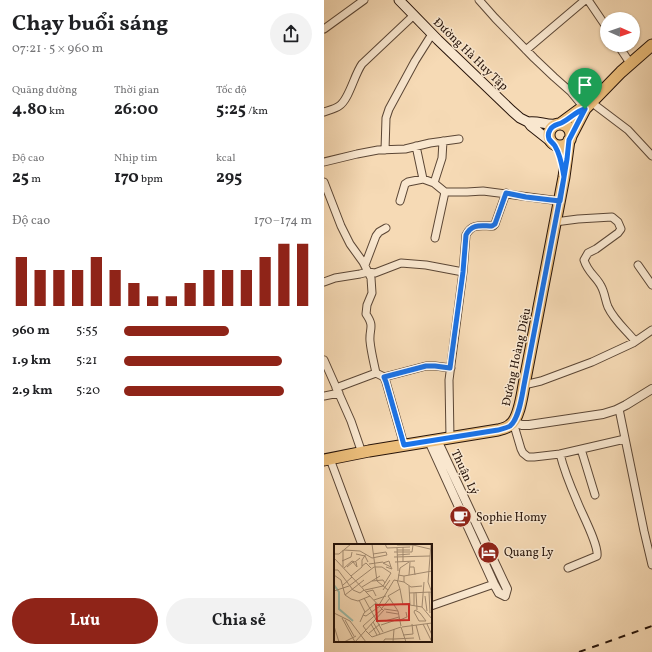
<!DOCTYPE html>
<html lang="vi">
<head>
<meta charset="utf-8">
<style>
	body { margin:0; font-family:Vollkorn,serif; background:#f2f2f2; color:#202124; height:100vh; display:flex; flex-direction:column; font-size:15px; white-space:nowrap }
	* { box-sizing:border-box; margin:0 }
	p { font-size:13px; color:#757577 }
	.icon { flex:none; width:22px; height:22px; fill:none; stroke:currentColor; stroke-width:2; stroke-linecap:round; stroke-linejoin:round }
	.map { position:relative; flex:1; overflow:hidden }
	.drawer { display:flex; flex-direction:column; background:#fff; width:324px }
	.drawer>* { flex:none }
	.needle { width:26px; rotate:92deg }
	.fabs { position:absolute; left:276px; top:12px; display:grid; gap:8px }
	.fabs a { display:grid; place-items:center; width:40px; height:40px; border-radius:50%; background:#fff; box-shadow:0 1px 3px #0004; font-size:20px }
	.pin { position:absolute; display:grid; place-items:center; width:34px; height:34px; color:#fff; margin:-41px -17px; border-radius:50% 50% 50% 0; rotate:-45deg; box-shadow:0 0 4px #0007 }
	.pin .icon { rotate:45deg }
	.round { display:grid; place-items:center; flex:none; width:42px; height:42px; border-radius:21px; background:#f2f2f2 }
	.headline { display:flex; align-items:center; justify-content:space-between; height:68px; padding:0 12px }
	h1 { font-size:22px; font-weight:700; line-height:30px }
	.figures { display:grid; grid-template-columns:repeat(3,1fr); gap:6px; height:68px; padding:4px 12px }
	.figures div { display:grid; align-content:center }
	.figures b { font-size:17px; font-weight:700 }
	.figures small { font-size:11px; font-weight:400 }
	.figures p { font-size:11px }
	.chart { height:112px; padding:8px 12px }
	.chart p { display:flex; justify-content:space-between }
	.chart svg { width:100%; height:72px; margin-top:4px; stroke:#8f2418; stroke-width:6 }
	.primary-button { display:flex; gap:8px; margin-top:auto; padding:8px 12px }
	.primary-button a { flex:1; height:46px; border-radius:24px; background:#8f2418; color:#fff; font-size:16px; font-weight:700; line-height:46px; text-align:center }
	.primary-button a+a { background:#f2f2f2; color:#202124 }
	ul { padding:0 12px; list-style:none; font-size:13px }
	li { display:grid; grid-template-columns:64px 48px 1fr; align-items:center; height:30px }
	li i { height:10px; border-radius:5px; background:#8f2418 }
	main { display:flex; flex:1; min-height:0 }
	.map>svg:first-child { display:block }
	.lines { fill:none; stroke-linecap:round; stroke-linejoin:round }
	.minor-casing { stroke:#5b4635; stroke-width:9 }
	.tertiary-casing { stroke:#5b4635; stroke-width:10 }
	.secondary-casing { stroke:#27140a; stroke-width:11 }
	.primary-casing { stroke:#27140a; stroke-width:13 }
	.minor { stroke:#f9e7cf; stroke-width:7 }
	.tertiary { stroke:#f9e7cf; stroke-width:8 }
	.secondary { stroke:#f9e7cf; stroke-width:9 }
	.primary { stroke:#ebbd7a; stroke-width:11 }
	.rail { stroke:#27140a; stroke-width:2; stroke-dasharray:7 7; stroke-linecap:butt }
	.route-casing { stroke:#fff; stroke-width:8 }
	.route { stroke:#1a73e8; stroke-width:5 }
	.labels { text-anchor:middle; stroke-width:3; stroke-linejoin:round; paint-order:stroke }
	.street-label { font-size:12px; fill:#27140a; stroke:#f9e7cf }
	.poi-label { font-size:12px; fill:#27140a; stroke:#f9e7cf; text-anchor:start }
	.inset-river { fill:none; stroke:#9ebba8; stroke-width:2 }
	.inset-road { fill:none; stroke:#a38b71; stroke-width:1 }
	.view { fill:#d62828; fill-opacity:0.15; stroke:#d62828; stroke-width:2 }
	.inset-edge { fill:none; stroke:#27140a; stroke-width:2 }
</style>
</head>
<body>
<main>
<section class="drawer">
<div class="headline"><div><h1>Chạy buổi sáng</h1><p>07:21 · 5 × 960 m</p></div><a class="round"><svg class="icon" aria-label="share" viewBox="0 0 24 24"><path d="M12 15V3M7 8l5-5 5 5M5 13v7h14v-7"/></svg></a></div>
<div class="figures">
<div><p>Quãng đường</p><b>4.80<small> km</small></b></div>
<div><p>Thời gian</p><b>26:00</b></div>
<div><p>Tốc độ</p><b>5:25<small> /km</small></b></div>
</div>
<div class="figures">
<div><p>Độ cao</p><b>25<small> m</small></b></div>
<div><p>Nhịp tim</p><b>170<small> bpm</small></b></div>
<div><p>kcal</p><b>295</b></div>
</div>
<div class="chart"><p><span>Độ cao</span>170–174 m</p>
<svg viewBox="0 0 160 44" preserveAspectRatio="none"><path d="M5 44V14M15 44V22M25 44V22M35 44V22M45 44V14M55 44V22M65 44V30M75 44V38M85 44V38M95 44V30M105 44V22M115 44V22M125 44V22M135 44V14M145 44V6M155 44V6"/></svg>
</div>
<ul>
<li><b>960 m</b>5:55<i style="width:56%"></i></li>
<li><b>1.9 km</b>5:21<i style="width:84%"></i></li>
<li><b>2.9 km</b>5:20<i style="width:85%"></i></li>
</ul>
<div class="primary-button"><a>Lưu</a><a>Chia sẻ</a></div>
</section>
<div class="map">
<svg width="328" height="652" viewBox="0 0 328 652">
	<rect width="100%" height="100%" fill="#f6dab5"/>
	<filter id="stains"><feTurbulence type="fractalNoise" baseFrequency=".005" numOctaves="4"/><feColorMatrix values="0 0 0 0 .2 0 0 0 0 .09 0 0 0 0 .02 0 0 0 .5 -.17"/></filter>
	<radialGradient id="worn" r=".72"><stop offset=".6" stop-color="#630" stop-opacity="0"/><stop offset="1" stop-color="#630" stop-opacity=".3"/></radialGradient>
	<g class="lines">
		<defs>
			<path id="minor" d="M 155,0 L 171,18 L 210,58 L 230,77 L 247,92 L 261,109
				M 264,0 L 283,28
				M 0,29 L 40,0
				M 294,45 L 306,63
				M 202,50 L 261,0
				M 267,102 L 304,130 L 328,156
				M 0,112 C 5,110 11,109 15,106 C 25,100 30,75 38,64 L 90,15
				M 92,146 L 99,179
				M 61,150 L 62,118 L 65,109 L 91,61 L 108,34
				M 0,162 L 33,154 L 54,150 L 81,149 L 106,143 L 135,139
				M 0,182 L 17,226 L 26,244 L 39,262 L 47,278 L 48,293 L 43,305 L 42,314 C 51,327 45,328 46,341 C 47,352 50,363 52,373 L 60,377 L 62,382 L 80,445
				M 110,183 L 118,158 L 119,141
				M 76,201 L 81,184 L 84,182 L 99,179 L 110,183 L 121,192 L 143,192 L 159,191 L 236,201
				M 231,222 L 254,219 L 288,217 L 294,222 L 297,229 L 294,233 L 272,249 L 264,253 L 260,260 C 264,273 272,276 277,286 C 281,293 281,300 284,307 C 290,320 302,330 311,341
				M 111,238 L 121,192
				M 41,265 L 52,236 L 55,232 L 62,228
				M 314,265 L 328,285
				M 0,282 L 11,278 L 36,274 L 44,272 L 51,273 L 77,263 L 102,265 L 139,272
				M 0,360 L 27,421 L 38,453
				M 60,377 L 102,366 L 111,366 L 127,368
				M 200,385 L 217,381 L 268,362 L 309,343 L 328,330
				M 12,388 L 52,373
				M 0,396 L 15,393
				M 295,409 L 320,531 L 328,565
				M 189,422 L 197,449 L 199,453 L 204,457 L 210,457 L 236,454 L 301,439
				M 126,438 L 125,380 L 139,272 L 142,235 C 148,223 157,226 169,226 L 171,224 L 182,193
				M 257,449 L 271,495
				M 236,454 C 240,470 246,485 253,501 C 257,512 275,545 273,556 L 244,568
				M 6,459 L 38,545
				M 107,606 L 170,584"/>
			<path id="tertiary" d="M 189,422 L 198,425 L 205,425 L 279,414 L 292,410 L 302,405 L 328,389
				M 105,441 L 170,584 L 175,593 L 181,596 L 183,589 L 113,440"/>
			<path id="secondary" d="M 75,0 L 114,40 L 188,111 L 196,118 L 204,122 L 207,126 L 226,141
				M 204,122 C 214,120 223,126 233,124"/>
			<path id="primary" d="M225 135a11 11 0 1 1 22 0a11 11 0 1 1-22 0Z
				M 236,124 L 255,110 L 261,109
				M 247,136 L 261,109 L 297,72 L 328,45
				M 0,460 L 45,451 L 174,430 C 178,429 183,428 186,425 C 195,419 198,396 200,385 L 240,177 L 245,140"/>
		</defs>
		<!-- minor casing -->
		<use href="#minor" class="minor-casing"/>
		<!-- tertiary casing -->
		<use href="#tertiary" class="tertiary-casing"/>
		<!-- secondary casing -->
		<use href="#secondary" class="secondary-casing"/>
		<!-- primary casing -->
		<use href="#primary" class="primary-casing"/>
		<!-- minor -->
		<use href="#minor" class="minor"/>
		<!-- tertiary -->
		<use href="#tertiary" class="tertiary"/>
		<!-- secondary -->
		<use href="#secondary" class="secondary"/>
		<!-- primary -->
		<use href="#primary" class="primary"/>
		<!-- rail -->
		<path class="rail" d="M 255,652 L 328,626"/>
	</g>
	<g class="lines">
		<defs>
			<path id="route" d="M 261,109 L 245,140 L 243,159 L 236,201 L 202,197 L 182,193 L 171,224 L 168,226 C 157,226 148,223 142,235 L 139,272 L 126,368 L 111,366 L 102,366 L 60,377 L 62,382 L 80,445 L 174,430 C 178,429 183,428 186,426 C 195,419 198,396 200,385 L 240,177 C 238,166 237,156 231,146 C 230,144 227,142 225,139 C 224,136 224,133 226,130 C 229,124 235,125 239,122 C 247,118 252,111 261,109"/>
		</defs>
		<!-- route casing -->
		<use href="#route" class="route-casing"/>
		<!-- route -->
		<use href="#route" class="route"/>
	</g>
	<!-- icons -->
	<defs>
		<symbol id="cafe-disc" viewBox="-11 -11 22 22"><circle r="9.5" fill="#8f2418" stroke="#f9e7cf"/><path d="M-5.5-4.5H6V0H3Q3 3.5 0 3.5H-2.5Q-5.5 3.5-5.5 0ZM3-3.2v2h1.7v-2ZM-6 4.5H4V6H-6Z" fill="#fff"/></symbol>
		<symbol id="hotel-disc" viewBox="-11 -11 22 22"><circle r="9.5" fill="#8f2418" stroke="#f9e7cf"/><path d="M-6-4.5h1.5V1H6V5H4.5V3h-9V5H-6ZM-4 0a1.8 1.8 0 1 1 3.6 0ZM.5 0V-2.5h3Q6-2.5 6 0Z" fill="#fff"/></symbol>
	</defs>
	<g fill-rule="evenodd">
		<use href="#cafe-disc" x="124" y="504" width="25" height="25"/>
		<use href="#hotel-disc" x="152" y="540" width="25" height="25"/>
	</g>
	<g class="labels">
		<!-- street labels -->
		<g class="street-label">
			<text transform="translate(147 54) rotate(44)" y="4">Đường Hà Huy Tập</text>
			<text transform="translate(192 357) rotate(-78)" y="4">Đường Hoàng Diệu</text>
			<text transform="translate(141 472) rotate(65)" y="4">Thuận Lý</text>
		</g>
		<!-- poi labels -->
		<g class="poi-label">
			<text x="152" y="521">Sophie Homy</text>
			<text x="180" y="556">Quang Ly</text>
		</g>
	</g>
	<!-- overview -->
	<g transform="translate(10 544)">
		<rect width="98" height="98" fill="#f6dab5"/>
		<path class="inset-river" d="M 0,41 L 5,48 L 5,65 L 19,77"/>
		<path class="inset-road" d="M 38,0 L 43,37 L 54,46M 51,0 L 53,4 L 76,3M 97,0 L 94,38 L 98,49M 63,1 L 79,1 L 96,5M 69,3 L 69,18M 63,4 L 64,27M 10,6 L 26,7 L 38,14 L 53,11M 63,6 L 76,6M 60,8 L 78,8 L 79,1M 0,10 L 5,10 L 17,0M 22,10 L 31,12 L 34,18M 39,10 L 52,8 L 53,11M 63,11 L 76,10M 60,13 L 96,12M 0,14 L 49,66M 8,17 L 17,13 L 18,8M 61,18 L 81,17M 35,20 L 49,18M 28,22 L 32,19 L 37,24M 9,23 L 9,6M 13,23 L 19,18 L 23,23 L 22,18M 52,23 L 58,25 L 57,23 L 55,17 L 49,19 L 57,23M 76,23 L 80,23 L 81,31M 10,24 L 18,17 L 21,18 L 26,14M 0,26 L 4,26 L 19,46 L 26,49 L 30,46M 0,31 L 7,36 L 11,51 L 17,55 L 24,57 L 36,52M 64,31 L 70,32 L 70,38M 75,31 L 76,18M 17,32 L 28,23 L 28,16 L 32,10M 70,32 L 98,27M 64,36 L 66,24 L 75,18M 38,37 L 49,36 L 51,39M 90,38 L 88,63 L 98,75M 9,41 L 18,33M 75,42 L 76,61 L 88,63M 28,43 L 46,32M 66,45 L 69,61M 31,46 L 49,42 L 57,29M 49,46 L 56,36M 0,47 L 15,42 L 40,23 L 48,23 L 57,29M 32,48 L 39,46 L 42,52M 82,48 L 83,66M 95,48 L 96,69M 97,48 L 98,63M 75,49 L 97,48M 11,51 L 30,36M 54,52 L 66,45 L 63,36M 54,52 L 64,67M 91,52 L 93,67M 30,54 L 49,88M 25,56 L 31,68M 40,56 L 52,52M 45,61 L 60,36 L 70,38 L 77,43 L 88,42M 80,62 L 80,49M 48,64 L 56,54M 50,65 L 64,67 L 67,82M 81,66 L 86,69 L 92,77 L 85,77 L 80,68 ZM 52,68 L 64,70M 0,69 L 16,77 L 32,98M 29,71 L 32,72 L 46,62M 8,74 L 21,98M 11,76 L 20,92M 66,76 L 73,73 L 72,68M 51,77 L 65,73M 26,78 L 30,69 L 42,59M 39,78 L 46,90M 37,80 L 43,91M 89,80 L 98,98M 93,80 L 98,91M 47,81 L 65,75M 82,81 L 86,96M 0,82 L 5,98M 67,83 L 72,98M 68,83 L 98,79M 31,86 L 38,93 L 67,83M 32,86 L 29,82 L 48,65M 34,90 L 46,80M 69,91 L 79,90 L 78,80M 60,95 L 80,94M 10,98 L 22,92M 21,98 L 50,66M 49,98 L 51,95 L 60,95M 59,98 L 60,85"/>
		<path class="view" d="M 75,60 L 75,76 L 43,77 L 42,61 Z"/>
		<rect width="98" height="98" class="inset-edge"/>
	</g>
	<rect width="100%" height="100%" filter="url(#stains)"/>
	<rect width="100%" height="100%" fill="url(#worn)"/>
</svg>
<div class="fabs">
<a><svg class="needle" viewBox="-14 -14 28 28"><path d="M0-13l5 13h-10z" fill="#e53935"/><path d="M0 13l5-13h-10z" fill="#757577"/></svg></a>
</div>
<div class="pin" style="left:261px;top:109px;background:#1e9e55"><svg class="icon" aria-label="arrive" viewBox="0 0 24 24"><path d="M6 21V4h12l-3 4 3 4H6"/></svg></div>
</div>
</main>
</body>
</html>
